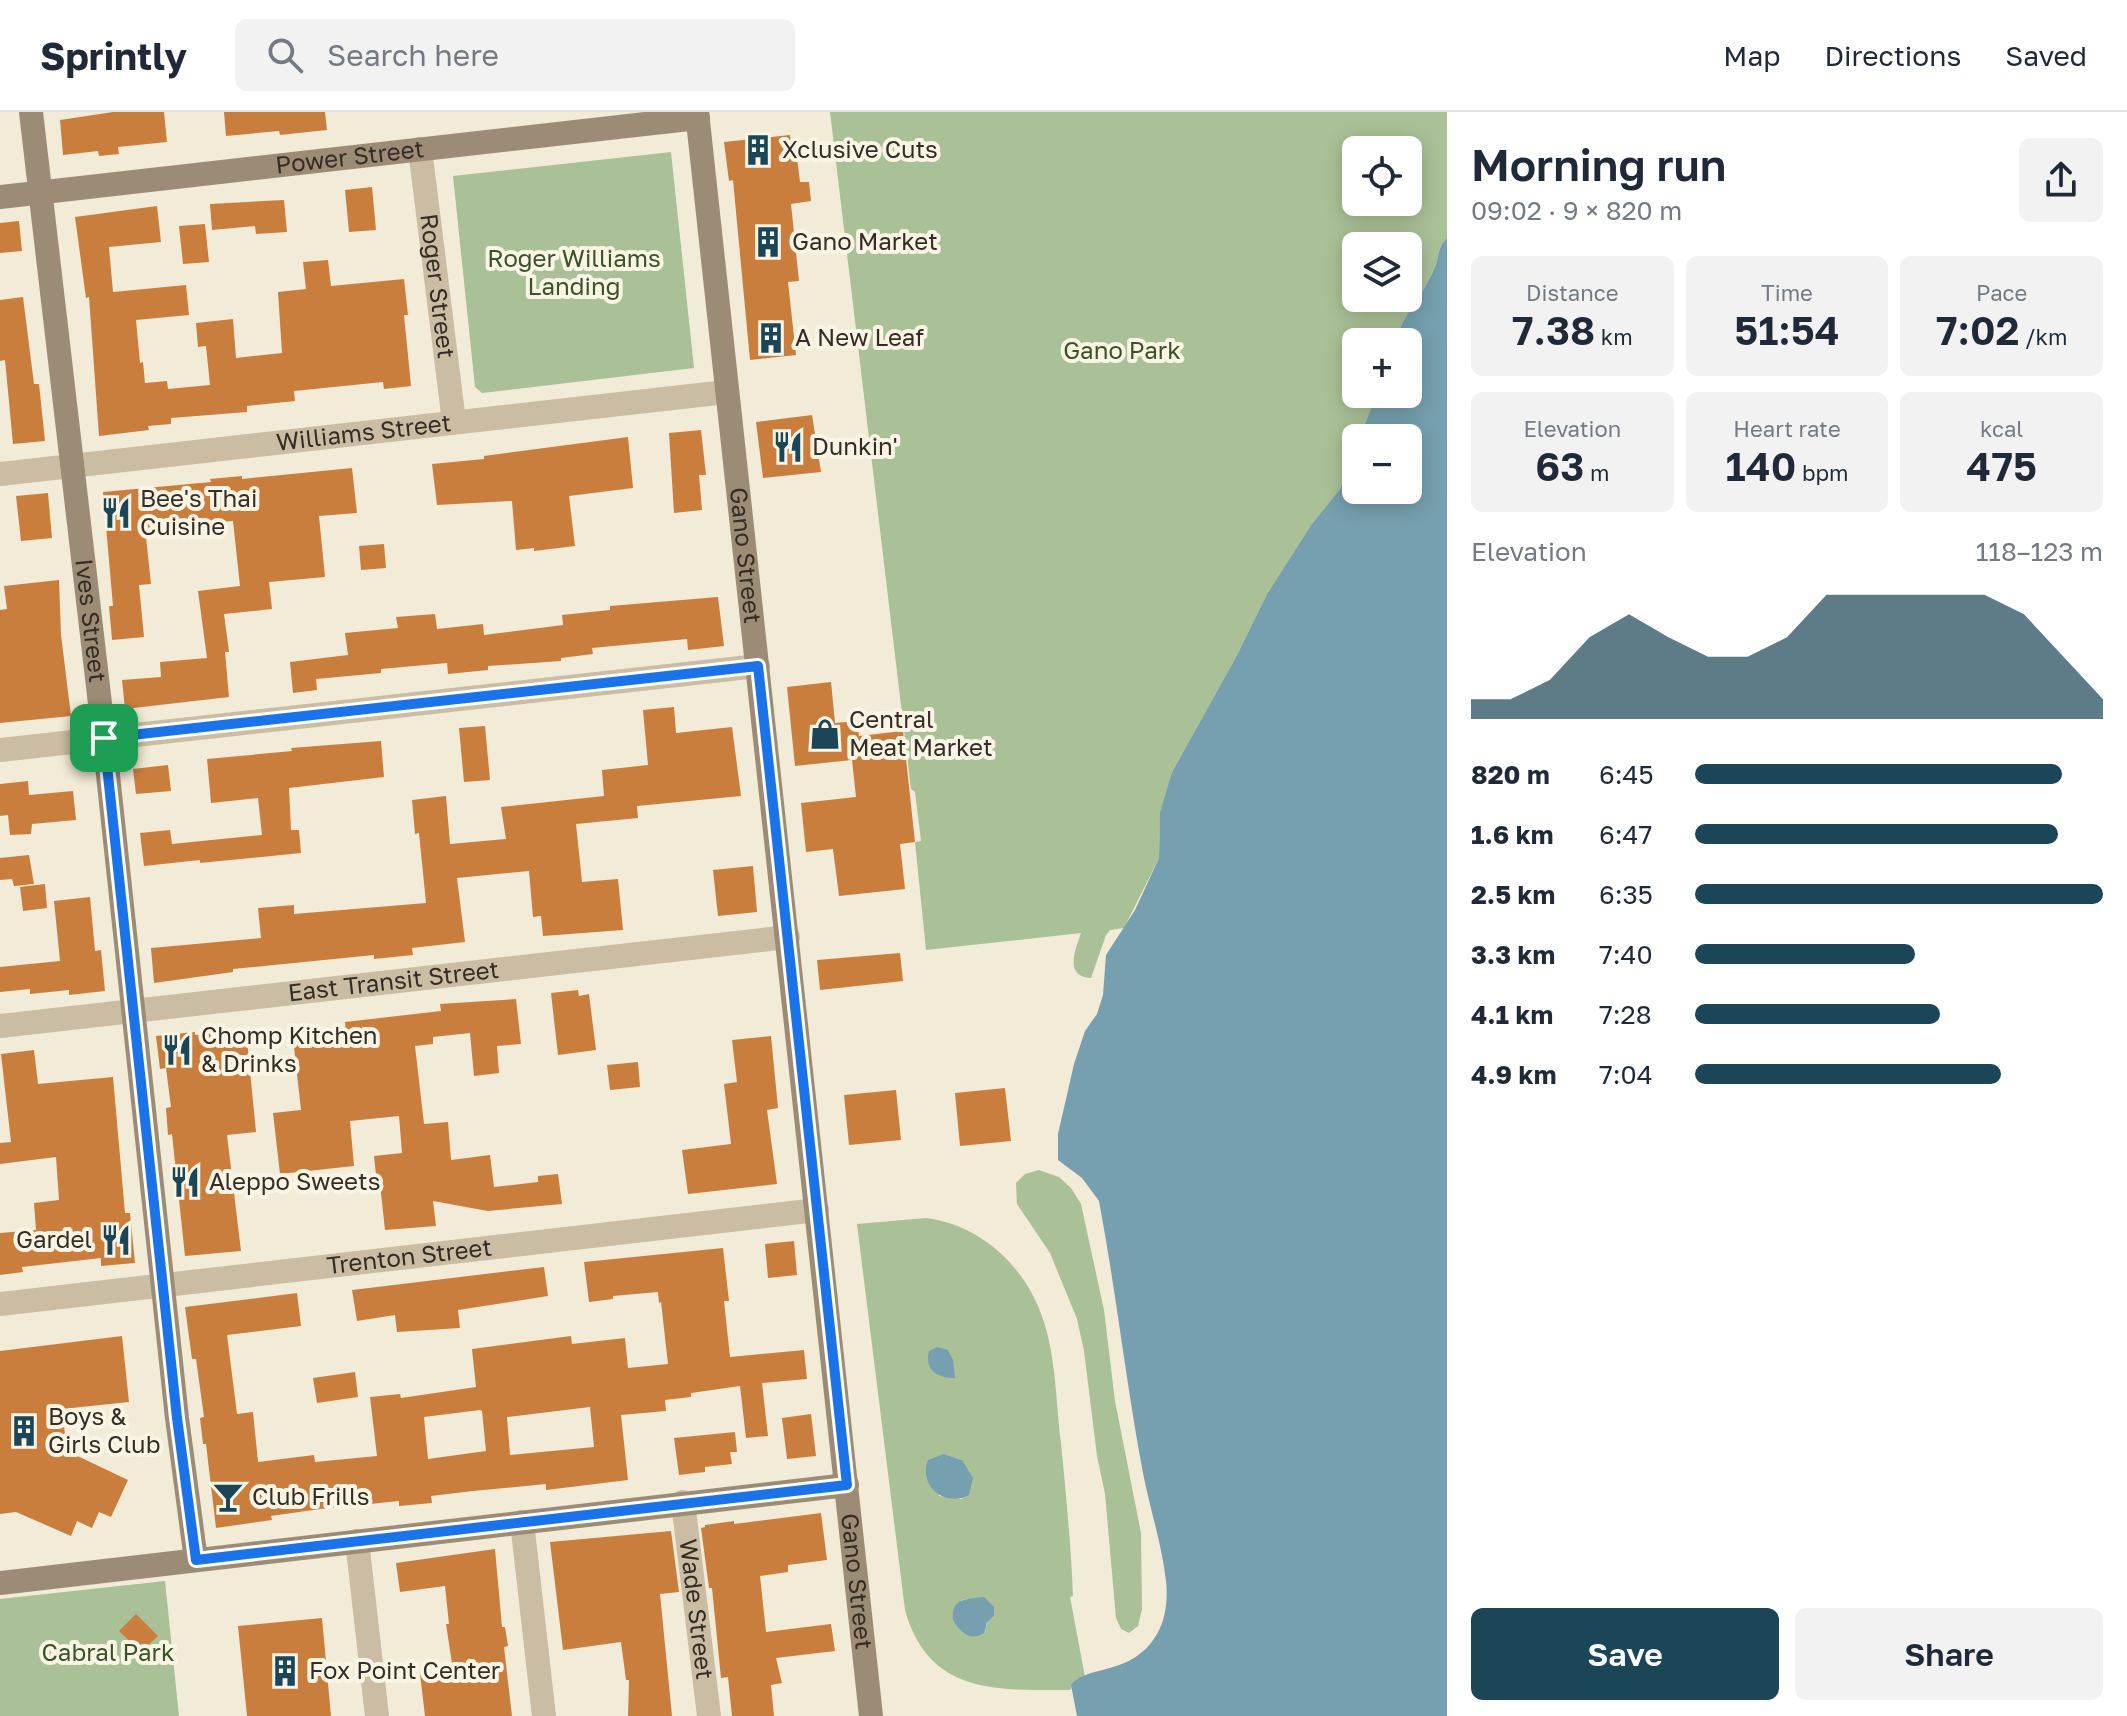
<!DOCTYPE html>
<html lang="en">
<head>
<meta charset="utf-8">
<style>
	body { margin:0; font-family:"Golos Text",sans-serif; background:#f2f2f3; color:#1f2937; height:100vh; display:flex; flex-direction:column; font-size:30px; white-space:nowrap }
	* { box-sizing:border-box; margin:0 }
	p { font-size:26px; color:#747a83 }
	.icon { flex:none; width:44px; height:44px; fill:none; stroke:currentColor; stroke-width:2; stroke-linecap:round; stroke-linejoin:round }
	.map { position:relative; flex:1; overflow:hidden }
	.drawer { display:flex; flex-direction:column; background:#fff; width:680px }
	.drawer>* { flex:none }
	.controls { position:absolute; left:1342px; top:24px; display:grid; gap:16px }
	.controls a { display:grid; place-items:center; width:80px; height:80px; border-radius:12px; background:#fff; box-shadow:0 4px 20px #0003; font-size:40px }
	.pin { position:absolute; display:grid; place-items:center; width:68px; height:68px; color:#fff; margin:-34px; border-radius:16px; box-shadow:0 4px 12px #0006 }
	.round { display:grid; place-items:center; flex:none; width:84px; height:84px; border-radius:12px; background:#f2f2f3 }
	.overview { display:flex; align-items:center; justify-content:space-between; height:136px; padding:0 24px }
	h1 { font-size:44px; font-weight:600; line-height:60px }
	.metrics { display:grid; grid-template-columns:repeat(3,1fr); gap:12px; height:136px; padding:8px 24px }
	.metrics div { display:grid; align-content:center; border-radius:12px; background:#f2f2f3; text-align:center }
	.metrics b { font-size:40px; font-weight:600 }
	.metrics small { font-size:22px; font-weight:400 }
	.metrics p { font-size:22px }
	.chart { height:224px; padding:16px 24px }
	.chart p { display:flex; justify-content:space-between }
	.chart svg { width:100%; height:144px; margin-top:8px; fill:#1a4657; opacity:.7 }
	.button { display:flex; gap:16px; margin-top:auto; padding:16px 24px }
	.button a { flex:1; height:92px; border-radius:12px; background:#1a4657; color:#fff; font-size:32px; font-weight:600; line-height:92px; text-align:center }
	.button a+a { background:#f2f2f3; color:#1f2937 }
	ul { padding:0 24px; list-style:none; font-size:26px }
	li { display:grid; grid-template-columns:128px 96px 1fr; align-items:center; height:60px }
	li i { height:20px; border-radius:10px; background:#1a4657 }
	header { display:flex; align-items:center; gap:48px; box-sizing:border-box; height:112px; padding:0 40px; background:#fff; border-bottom:2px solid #e0e1e3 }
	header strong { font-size:38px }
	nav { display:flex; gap:44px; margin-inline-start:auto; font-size:28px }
	.search { width:560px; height:72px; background:#f2f2f3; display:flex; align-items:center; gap:20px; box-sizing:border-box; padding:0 28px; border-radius:12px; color:#747a83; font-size:30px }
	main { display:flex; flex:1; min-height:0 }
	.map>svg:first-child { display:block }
	.green { fill:#aac197; fill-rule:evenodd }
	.water { fill:#76a0af }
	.building { fill:#ca7e3d; fill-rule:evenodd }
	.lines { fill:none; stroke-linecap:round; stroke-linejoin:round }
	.street { stroke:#cabda3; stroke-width:24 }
	.secondary { stroke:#9d8c75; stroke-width:24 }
	.route-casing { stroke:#fff; stroke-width:16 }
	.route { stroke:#1a73e8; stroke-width:10 }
	.labels { text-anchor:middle; stroke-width:8; stroke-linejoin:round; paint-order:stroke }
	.poi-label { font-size:24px; fill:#352d25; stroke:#f9f4e4; text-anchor:start }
	.street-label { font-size:24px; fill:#352d25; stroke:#f9f4e4 }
	.park-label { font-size:24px; fill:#3a5328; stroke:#f9f4e4 }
</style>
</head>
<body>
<header>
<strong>Sprintly</strong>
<div class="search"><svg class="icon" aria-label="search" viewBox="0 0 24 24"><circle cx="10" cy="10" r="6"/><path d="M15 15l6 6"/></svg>Search here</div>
<nav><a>Map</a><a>Directions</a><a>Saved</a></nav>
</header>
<main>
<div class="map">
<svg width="1447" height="1604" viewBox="0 0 1447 1604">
	<rect width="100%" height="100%" fill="#f2ebd7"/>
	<!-- green -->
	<path class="green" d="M 830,0 L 1447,0 L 1447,126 C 1438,134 1439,144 1435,155 C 1424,182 1404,201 1395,230 L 1356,230 L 1356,282 L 1377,282 L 1359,326 L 1356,326 L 1356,333 L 1340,377 L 1311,413 L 1267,482 L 1236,545 L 1172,660 L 1160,709 L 1159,746 L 1124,816 L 1110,818 L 1106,823 L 1091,866 C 1064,865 1075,838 1081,821 L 926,838 L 915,730 L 921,729 L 915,680 L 911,677 ZM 1356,38 L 1408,38 L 1408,90 L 1356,90 ZM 1356,134 L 1408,134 L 1408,186 L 1356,186 Z
		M 671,40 L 694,256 L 482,281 L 475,275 L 453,64 Z
		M 1039,1058 L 1059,1065 L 1071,1076 L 1081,1092 L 1104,1198 L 1115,1289 L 1141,1421 L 1142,1497 L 1138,1514 L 1129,1521 L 1121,1517 L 1116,1506 L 1105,1382 L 1097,1344 L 1084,1239 L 1077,1207 L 1050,1141 L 1017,1092 L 1016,1071 L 1025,1062 Z
		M 926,1106 C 982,1113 1027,1156 1044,1210 C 1056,1248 1056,1291 1061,1331 C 1066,1382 1071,1433 1073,1484 L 1070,1485 L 1085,1565 L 1077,1567 L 1070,1578 C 996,1578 929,1583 905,1498 L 857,1112 ZM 944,1342 L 962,1348 L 962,1387 L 939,1384 ZM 978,1486 L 987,1510 L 986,1515 L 961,1488 Z
		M 165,1469 L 179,1604 L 0,1604 L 0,1487 Z"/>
	<!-- water -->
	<path class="water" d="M 1447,126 L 1447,1604 L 1077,1604 L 1071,1573 C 1087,1552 1132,1565 1157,1522 C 1166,1507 1168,1486 1166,1469 C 1162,1433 1150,1397 1143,1361 C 1126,1271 1116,1179 1099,1089 L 1082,1066 L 1058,1048 L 1058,1022 L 1074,952 L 1085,919 L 1097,902 L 1103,883 L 1106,843 L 1135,798 L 1159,746 L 1160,701 L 1172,660 L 1236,545 L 1267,482 L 1311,413 L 1340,377 L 1356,333 L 1356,378 L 1408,378 L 1408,326 L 1359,326 L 1377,282 L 1408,282 L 1408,230 L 1395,230 C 1403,202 1424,182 1435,155 C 1439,144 1438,134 1447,126 Z
		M 937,1235 L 948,1238 L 953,1248 L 955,1266 C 937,1266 924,1258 929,1239 Z
		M 944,1342 L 962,1348 L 973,1366 L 969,1383 C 945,1396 918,1374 928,1348 Z
		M 984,1485 L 994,1495 L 994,1504 L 987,1510 L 984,1521 C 970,1530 960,1520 953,1508 C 951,1486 966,1487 984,1485 Z"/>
	<!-- building -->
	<path class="building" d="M 113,0 L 164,0 L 167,30 L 118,35 L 119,42 L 99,44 L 98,39 L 63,43 L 60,8 Z
		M 224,0 L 325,0 L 327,18 L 280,23 L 279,19 L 226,24 Z
		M 790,23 L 793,47 L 797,46 L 800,70 L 809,70 L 811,89 L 791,92 L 799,169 L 788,170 L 796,243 L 750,248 L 733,68 L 729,69 L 724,30 Z
		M 372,75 L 376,118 L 349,120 L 345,78 Z
		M 284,88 L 287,120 L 256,122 L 255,114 L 212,118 L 210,92 Z
		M 157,94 L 161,130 L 109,135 L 113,180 L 186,173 L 189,203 L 136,208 L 140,251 L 143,250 L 145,271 L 167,269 L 168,277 L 210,273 L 206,234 L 198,235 L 196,211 L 233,207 L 236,246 L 282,241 L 278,180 L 306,177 L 303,150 L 328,148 L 331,174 L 404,167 L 408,203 L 404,203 L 411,274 L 384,277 L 383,270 L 294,279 L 295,289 L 247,294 L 247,300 L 171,306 L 171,312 L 148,314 L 149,318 L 99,324 L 89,185 L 86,186 L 75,105 Z
		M 19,109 L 22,139 L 0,141 L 0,111 Z
		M 205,112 L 209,150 L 183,152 L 179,114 Z
		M 23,185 L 34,272 L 39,272 L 45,329 L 13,332 L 5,248 L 0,249 L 0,188 Z
		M 812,303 L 821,360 L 763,366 L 756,310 Z
		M 701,318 L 706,363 L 699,363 L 702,398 L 674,401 L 669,321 Z
		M 628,325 L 633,376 L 569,384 L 575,434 L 534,439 L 534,436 L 516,438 L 512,389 L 437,393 L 432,352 L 484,347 L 484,344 Z
		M 352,356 L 357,401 L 319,404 L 325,465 L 269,470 L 272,497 L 224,502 L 229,540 L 225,540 L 229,585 L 125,597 L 122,568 L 161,565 L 160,550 L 207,546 L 198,479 L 240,474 L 233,409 L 145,416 L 151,472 L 139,473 L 144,525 L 112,528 L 109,494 L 113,494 L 103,380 L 211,370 L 210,367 L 242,364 L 242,367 Z
		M 48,381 L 52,426 L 21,429 L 16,384 Z
		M 384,432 L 386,456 L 361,458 L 359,434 Z
		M 59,468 L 61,523 L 71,604 L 0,611 L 0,498 L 7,497 L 4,474 Z
		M 718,485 L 724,534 L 688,538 L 687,527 L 592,536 L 593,542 L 561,546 L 561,549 L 488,554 L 488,558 L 448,562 L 447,551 L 381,557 L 381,561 L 316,567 L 317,578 L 293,581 L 290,550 L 348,543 L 345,521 L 398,516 L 396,505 L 435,502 L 437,517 L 483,512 L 484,523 L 563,513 L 562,503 L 610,498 L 610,494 Z
		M 831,570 L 835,611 L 857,609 L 859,624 L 903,619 L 915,730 L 900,732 L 905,777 L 839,784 L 833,737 L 806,740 L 801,691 L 856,685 L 852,648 L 795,654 L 787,575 Z
		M 674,595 L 676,621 L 732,615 L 741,684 L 637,694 L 638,706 L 576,712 L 582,770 L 618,767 L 623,818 L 543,824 L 541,804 L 533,805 L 529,759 L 457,766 L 465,830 L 412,836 L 413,843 L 374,847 L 374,843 L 233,857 L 233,860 L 154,871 L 151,836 L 261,826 L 258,796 L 294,793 L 294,802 L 426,791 L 419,721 L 415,722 L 412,688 L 446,684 L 450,732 L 506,727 L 501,695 L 604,684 L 602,658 L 648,653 L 643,598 Z
		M 485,614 L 490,668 L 464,670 L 459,616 Z
		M 381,629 L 384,665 L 289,676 L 291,718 L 299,718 L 301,741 L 200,751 L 200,748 L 144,754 L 140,721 L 170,718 L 172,732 L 262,723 L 258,686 L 211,691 L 207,647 L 292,639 L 291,636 Z
		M 168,653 L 171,679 L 136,682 L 133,657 Z
		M 28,669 L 29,683 L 73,679 L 76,708 L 32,712 L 31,722 L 10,723 L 8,703 L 0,704 L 0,672 Z
		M 29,743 L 34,772 L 14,774 L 12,767 L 0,768 L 0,746 Z
		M 753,754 L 757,800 L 718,804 L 713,758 Z
		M 45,772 L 47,796 L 23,799 L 20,775 Z
		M 90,785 L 95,839 L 101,838 L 105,879 L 69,883 L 69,878 L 30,882 L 30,877 L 0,880 L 0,855 L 60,849 L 54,789 Z
		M 900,841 L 903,869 L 820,878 L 817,848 Z
		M 578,878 L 579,884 L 589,882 L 596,938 L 558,943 L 551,881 Z
		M 516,887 L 521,932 L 497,934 L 499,961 L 474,964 L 470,921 L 433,925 L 433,932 L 415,934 L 424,1012 L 448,1010 L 451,1048 L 490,1043 L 494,1075 L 538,1070 L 538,1064 L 558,1062 L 562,1092 L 488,1099 L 433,1089 L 436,1114 L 385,1118 L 380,1072 L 377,1072 L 374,1044 L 402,1041 L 399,1004 L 350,1009 L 354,1054 L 280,1062 L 273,1001 L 301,998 L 293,926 L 346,921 L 345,910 L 441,899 L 440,892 Z
		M 246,918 L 256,1020 L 227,1023 L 241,1139 L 185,1144 L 172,1022 L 168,1023 L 166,996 L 171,995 L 166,956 L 160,957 L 156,924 L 195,920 L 195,923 Z
		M 771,924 L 778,996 L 767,998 L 777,1072 L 688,1082 L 682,1038 L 731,1032 L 724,972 L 737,970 L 732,928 Z
		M 34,938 L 38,972 L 113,965 L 125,1101 L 130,1101 L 135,1151 L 101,1154 L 101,1146 L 22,1155 L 23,1160 L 0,1163 L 0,1121 L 36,1118 L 34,1091 L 59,1088 L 56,1045 L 0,1052 L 0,1031 L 11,1030 L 1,942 Z
		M 638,950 L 640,975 L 610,978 L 607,953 Z
		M 1005,976 L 1011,1029 L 960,1034 L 955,981 Z
		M 896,978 L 901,1028 L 849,1033 L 844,983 Z
		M 794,1129 L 797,1163 L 768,1166 L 765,1132 Z
		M 723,1136 L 729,1189 L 724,1189 L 730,1245 L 804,1238 L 807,1267 L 762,1271 L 768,1324 L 746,1326 L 740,1274 L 691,1281 L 691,1285 L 665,1288 L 666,1299 L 621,1303 L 628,1368 L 546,1378 L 546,1372 L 473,1379 L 431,1384 L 432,1391 L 399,1394 L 399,1389 L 320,1397 L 271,1404 L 272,1408 L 216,1416 L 206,1332 L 203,1332 L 200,1306 L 204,1305 L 196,1247 L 192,1247 L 185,1195 L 297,1181 L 301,1214 L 227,1223 L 237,1302 L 253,1300 L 258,1350 L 314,1343 L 315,1350 L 377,1344 L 370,1285 L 400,1282 L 401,1286 L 476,1275 L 472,1237 L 571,1224 L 572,1232 L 625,1226 L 628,1256 L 668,1252 L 661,1190 L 659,1191 L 658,1180 L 613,1184 L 613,1187 L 589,1190 L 584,1150 ZM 590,1295 L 594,1335 L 510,1343 L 507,1305 ZM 480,1298 L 482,1299 L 486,1339 L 428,1347 L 424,1305 Z
		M 544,1155 L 548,1184 L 458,1198 L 460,1216 L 397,1220 L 395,1203 L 357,1209 L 352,1178 Z
		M 122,1224 L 129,1290 L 62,1297 L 67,1339 L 128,1368 L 111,1405 L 99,1400 L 92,1416 L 77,1409 L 71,1424 L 16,1400 L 0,1402 L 0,1239 Z
		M 355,1260 L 358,1285 L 317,1291 L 313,1266 Z
		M 811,1302 L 816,1344 L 787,1347 L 782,1306 Z
		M 735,1320 L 737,1340 L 730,1340 L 732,1352 L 705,1355 L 705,1360 L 679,1363 L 674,1326 Z
		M 821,1401 L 827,1448 L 788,1453 L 788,1460 L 760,1464 L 766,1520 L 831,1512 L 835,1539 L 776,1546 L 782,1571 L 771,1573 L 774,1604 L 732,1604 L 728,1565 L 721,1566 L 712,1476 L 709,1476 L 701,1416 L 705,1415 L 705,1413 L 734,1409 L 734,1412 Z
		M 671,1419 L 679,1480 L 660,1482 L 672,1604 L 628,1604 L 629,1568 L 626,1568 L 621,1530 L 563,1538 L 550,1430 Z
		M 495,1437 L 502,1515 L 505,1515 L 508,1534 L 504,1535 L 512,1604 L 425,1604 L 420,1562 L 453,1558 L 446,1512 L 449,1512 L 445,1474 L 400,1480 L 396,1451 Z
		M 136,1502 L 158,1524 L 141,1540 L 119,1519 Z
		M 322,1506 L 331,1604 L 247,1604 L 238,1514 Z"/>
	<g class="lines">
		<!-- street -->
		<g class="street">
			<path id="s1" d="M 420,37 L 454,310"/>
			<path id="s2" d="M 0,362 L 726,280"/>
			<path d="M 0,638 L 758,554"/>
			<path id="s3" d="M 0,914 L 788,825"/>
			<path id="s4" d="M 0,1192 L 817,1098"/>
			<path id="s5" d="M 683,1390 L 709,1604"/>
			<path d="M 522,1410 L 544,1604"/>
			<path d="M 357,1429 L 377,1604"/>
		</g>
		<!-- secondary -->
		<g class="secondary">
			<path id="s6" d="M 31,0 L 104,626 L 177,1306 L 196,1448"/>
			<path id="s7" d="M 697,0 L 871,1604"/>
			<path id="s8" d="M 0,85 L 698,6"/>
			<path d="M 0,1471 L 847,1373"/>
		</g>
	</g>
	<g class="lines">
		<defs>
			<path id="route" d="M 758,554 L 847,1373 L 196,1448 L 177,1306 L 104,626 Z"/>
		</defs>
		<!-- route casing -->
		<use href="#route" class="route-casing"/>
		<!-- route -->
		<use href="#route" class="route"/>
	</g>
	<!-- icons -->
	<defs>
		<symbol id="building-bare" viewBox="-9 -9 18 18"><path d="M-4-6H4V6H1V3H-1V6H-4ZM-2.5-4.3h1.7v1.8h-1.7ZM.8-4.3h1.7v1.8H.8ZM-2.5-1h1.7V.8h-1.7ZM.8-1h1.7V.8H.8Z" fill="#1a4657" stroke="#f9f4e4" stroke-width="2.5" paint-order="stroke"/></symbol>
		<symbol id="restaurant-bare" viewBox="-9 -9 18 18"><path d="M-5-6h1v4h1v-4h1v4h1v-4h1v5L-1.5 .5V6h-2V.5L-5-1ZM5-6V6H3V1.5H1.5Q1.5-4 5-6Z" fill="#1a4657" stroke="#f9f4e4" stroke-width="2.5" paint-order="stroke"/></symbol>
		<symbol id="shop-bare" viewBox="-9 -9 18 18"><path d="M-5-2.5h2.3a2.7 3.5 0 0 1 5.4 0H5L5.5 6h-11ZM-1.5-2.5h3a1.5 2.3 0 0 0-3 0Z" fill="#1a4657" stroke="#f9f4e4" stroke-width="2.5" paint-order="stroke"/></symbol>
		<symbol id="bar-bare" viewBox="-9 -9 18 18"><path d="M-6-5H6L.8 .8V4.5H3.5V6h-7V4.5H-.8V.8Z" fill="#1a4657" stroke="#f9f4e4" stroke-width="2.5" paint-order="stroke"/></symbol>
	</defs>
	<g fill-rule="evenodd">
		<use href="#building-bare" x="736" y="16" width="44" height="44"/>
		<use href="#building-bare" x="746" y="108" width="44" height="44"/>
		<use href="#building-bare" x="749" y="204" width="44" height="44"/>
		<use href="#restaurant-bare" x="766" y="313" width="44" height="44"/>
		<use href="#restaurant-bare" x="94" y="379" width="44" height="44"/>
		<use href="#shop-bare" x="803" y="600" width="44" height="44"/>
		<use href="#restaurant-bare" x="155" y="916" width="44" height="44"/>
		<use href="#restaurant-bare" x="163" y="1048" width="44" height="44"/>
		<use href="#restaurant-bare" x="94" y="1106" width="44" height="44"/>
		<use href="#building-bare" x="2" y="1297" width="44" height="44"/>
		<use href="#bar-bare" x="206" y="1363" width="44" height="44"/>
		<use href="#building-bare" x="263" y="1537" width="44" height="44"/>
	</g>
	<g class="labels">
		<!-- poi labels -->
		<g class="poi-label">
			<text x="782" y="46">Xclusive Cuts</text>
			<text x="792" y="138">Gano Market</text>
			<text x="795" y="234">A New Leaf</text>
			<text x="812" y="343">Dunkin'</text>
			<text x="140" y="395">Bee's Thai<tspan x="140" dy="28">Cuisine</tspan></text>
			<text x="849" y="616">Central<tspan x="849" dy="28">Meat Market</tspan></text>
			<text x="201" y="932">Chomp Kitchen<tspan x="201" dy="28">&amp; Drinks</tspan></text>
			<text x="209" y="1078">Aleppo Sweets</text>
			<text x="92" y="1136" text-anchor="end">Gardel</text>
			<text x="48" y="1313">Boys &amp;<tspan x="48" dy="28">Girls Club</tspan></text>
			<text x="252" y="1393">Club Frills</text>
			<text x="309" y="1567">Fox Point Center</text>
		</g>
		<!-- street labels -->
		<g class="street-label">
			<text dy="8" stroke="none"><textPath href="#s8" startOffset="352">Power Street</textPath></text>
			<text dy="8" stroke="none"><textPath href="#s1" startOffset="138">Roger Street</textPath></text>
			<text dy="8" stroke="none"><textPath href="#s2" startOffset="366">Williams Street</textPath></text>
			<text dy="8" stroke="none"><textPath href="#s7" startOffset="446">Gano Street</textPath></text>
			<text dy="8" stroke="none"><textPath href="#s6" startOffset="512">Ives Street</textPath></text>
			<text dy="8" stroke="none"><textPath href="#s3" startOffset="396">East Transit Street</textPath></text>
			<text dy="8" stroke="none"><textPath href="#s4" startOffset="412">Trenton Street</textPath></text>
			<text dy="8" stroke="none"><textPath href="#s7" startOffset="1478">Gano Street</textPath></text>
			<text dy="8" stroke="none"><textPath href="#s5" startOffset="108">Wade Street</textPath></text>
		</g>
		<!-- park labels -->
		<g class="park-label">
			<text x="574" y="155">Roger Williams<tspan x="574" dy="28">Landing</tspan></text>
			<text x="1122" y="247">Gano Park</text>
			<text x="108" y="1549">Cabral Park</text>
		</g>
	</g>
</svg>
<div class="controls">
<a><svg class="icon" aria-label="locate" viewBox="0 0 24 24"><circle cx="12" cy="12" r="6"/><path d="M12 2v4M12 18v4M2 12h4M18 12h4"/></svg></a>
<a><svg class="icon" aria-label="layers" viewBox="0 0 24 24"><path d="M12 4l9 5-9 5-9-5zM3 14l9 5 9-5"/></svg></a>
<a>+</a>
<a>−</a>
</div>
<div class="pin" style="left:104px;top:626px;background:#1e9e55"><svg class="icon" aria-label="arrive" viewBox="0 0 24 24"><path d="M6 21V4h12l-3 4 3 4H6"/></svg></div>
</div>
<section class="drawer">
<div class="overview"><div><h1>Morning run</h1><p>09:02 · 9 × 820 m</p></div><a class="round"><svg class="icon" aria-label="share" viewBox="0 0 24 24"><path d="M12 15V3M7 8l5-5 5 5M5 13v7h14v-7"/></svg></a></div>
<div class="metrics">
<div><p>Distance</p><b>7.38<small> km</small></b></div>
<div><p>Time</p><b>51:54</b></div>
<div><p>Pace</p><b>7:02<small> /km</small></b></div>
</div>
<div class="metrics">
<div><p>Elevation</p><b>63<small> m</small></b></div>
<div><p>Heart rate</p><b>140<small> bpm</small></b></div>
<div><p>kcal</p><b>475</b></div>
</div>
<div class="chart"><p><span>Elevation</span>118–123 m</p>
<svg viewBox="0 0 160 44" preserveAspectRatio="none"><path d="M0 44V38L10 38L20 32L30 19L40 12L50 19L60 25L70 25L80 19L90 6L100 6L110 6L120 6L130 6L140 12L150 25L160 38V44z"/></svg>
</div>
<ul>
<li><b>820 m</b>6:45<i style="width:90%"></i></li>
<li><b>1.6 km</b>6:47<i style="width:89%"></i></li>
<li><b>2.5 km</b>6:35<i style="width:100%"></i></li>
<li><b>3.3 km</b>7:40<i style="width:54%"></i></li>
<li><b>4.1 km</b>7:28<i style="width:60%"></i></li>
<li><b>4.9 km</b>7:04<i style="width:75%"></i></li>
</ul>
<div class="button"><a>Save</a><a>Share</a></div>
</section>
</main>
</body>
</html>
